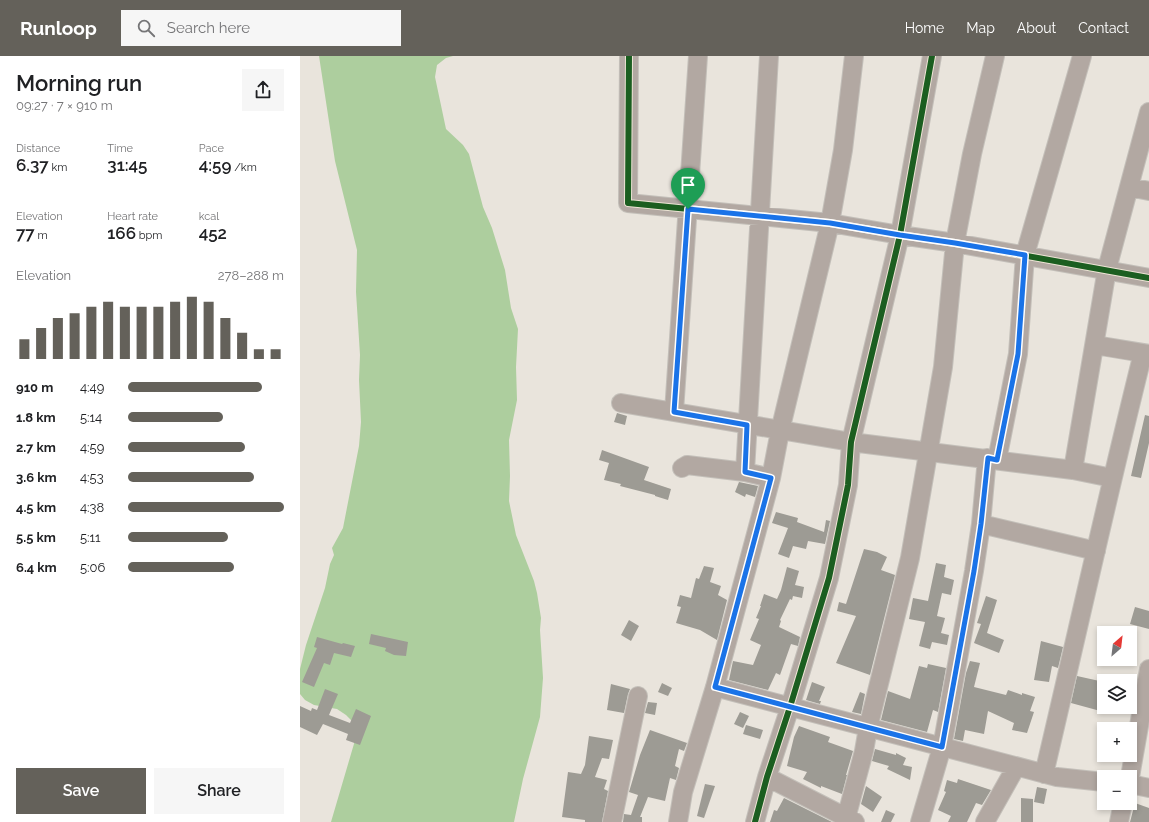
<!DOCTYPE html>
<html lang="en">
<head>
<meta charset="utf-8">
<style>
	body { margin:0; font-family:Raleway,sans-serif; background:#f6f6f6; color:#202124; height:100vh; display:flex; flex-direction:column; font-size:15px; white-space:nowrap }
	* { box-sizing:border-box; margin:0 }
	p { font-size:13px; color:#757577 }
	.icon { flex:none; width:22px; height:22px; fill:none; stroke:currentColor; stroke-width:2; stroke-linecap:round; stroke-linejoin:round }
	.map { position:relative; flex:1; overflow:hidden }
	.panel { display:flex; flex-direction:column; background:#fff; width:300px }
	.panel>* { flex:none }
	.needle { width:26px; rotate:28deg }
	.fabs { position:absolute; left:797px; top:570px; display:grid; gap:8px }
	.fabs a { display:grid; place-items:center; width:40px; height:40px; border-radius:0px; background:#fff; box-shadow:0 2px 6px #0003; font-size:20px }
	.pin { position:absolute; display:grid; place-items:center; width:34px; height:34px; color:#fff; margin:-41px -17px; border-radius:50% 50% 50% 0; rotate:-45deg; box-shadow:0 0 4px #0007 }
	.pin .icon { rotate:45deg }
	.round { display:grid; place-items:center; flex:none; width:42px; height:42px; border-radius:0px; background:#f6f6f6 }
	.overview { display:flex; align-items:center; justify-content:space-between; height:68px; padding:0 16px }
	h1 { font-size:22px; font-weight:600; line-height:30px }
	.stats { display:grid; grid-template-columns:repeat(3,1fr); gap:6px; height:68px; padding:4px 16px }
	.stats div { display:grid; align-content:center }
	.stats b { font-size:17px; font-weight:600 }
	.stats small { font-size:11px; font-weight:400 }
	.stats p { font-size:11px }
	.chart { height:112px; padding:8px 16px }
	.chart p { display:flex; justify-content:space-between }
	.chart svg { width:100%; height:72px; margin-top:4px; stroke:#64615a; stroke-width:6 }
	.action { display:flex; gap:8px; margin-top:auto; padding:8px 16px }
	.action a { flex:1; height:46px; border-radius:0px; background:#64615a; color:#fff; font-size:16px; font-weight:600; line-height:46px; text-align:center }
	.action a+a { background:#f6f6f6; color:#202124 }
	ul { padding:0 16px; list-style:none; font-size:13px }
	li { display:grid; grid-template-columns:64px 48px 1fr; align-items:center; height:30px }
	li i { height:10px; border-radius:5px; background:#64615a }
	header { display:flex; align-items:center; gap:24px; box-sizing:border-box; height:56px; padding:0 20px; background:#64615a; color:#fff }
	header strong { font-size:19px }
	nav { display:flex; gap:22px; margin-inline-start:auto; font-size:14px }
	.search { width:280px; height:36px; background:#f6f6f6; display:flex; align-items:center; gap:10px; box-sizing:border-box; padding:0 14px; border-radius:0px; color:#757577; font-size:15px }
	main { display:flex; flex:1; min-height:0 }
	.map>svg:first-child { display:block }
	.water { fill:#adce9e }
	.building { fill:#9d9b94 }
	.lines { fill:none; stroke-linecap:round; stroke-linejoin:round }
	.minor-casing { stroke:#c3bfb9; stroke-width:20 }
	.minor { stroke:#b2a8a2; stroke-width:18 }
	.cycleway-casing { stroke:#efe5d6; stroke-width:8 }
	.cycleway { stroke:#1b5e20; stroke-width:6 }
	.route-casing { stroke:#fff; stroke-width:8 }
	.route { stroke:#1a73e8; stroke-width:5 }
</style>
</head>
<body>
<header>
<strong>Runloop</strong>
<div class="search"><svg class="icon" aria-label="search" viewBox="0 0 24 24"><circle cx="10" cy="10" r="6"/><path d="M15 15l6 6"/></svg>Search here</div>
<nav><a>Home</a><a>Map</a><a>About</a><a>Contact</a></nav>
</header>
<main>
<section class="panel">
<div class="overview"><div><h1>Morning run</h1><p>09:27 · 7 × 910 m</p></div><a class="round"><svg class="icon" aria-label="share" viewBox="0 0 24 24"><path d="M12 15V3M7 8l5-5 5 5M5 13v7h14v-7"/></svg></a></div>
<div class="stats">
<div><p>Distance</p><b>6.37<small> km</small></b></div>
<div><p>Time</p><b>31:45</b></div>
<div><p>Pace</p><b>4:59<small> /km</small></b></div>
</div>
<div class="stats">
<div><p>Elevation</p><b>77<small> m</small></b></div>
<div><p>Heart rate</p><b>166<small> bpm</small></b></div>
<div><p>kcal</p><b>452</b></div>
</div>
<div class="chart"><p><span>Elevation</span>278–288 m</p>
<svg viewBox="0 0 160 44" preserveAspectRatio="none"><path d="M5 44V32M15 44V25M25 44V19M35 44V16M45 44V12M55 44V9M65 44V12M75 44V12M85 44V12M95 44V9M105 44V6M115 44V9M125 44V19M135 44V28M145 44V38M155 44V38"/></svg>
</div>
<ul>
<li><b>910 m</b>4:49<i style="width:86%"></i></li>
<li><b>1.8 km</b>5:14<i style="width:61%"></i></li>
<li><b>2.7 km</b>4:59<i style="width:75%"></i></li>
<li><b>3.6 km</b>4:53<i style="width:81%"></i></li>
<li><b>4.5 km</b>4:38<i style="width:100%"></i></li>
<li><b>5.5 km</b>5:11<i style="width:64%"></i></li>
<li><b>6.4 km</b>5:06<i style="width:68%"></i></li>
</ul>
<div class="action"><a>Save</a><a>Share</a></div>
</section>
<div class="map">
<svg width="849" height="766" viewBox="0 0 849 766">
	<rect width="100%" height="100%" fill="#e9e4dc"/>
	<!-- water -->
	<path class="water" d="M 19,0 L 153,0 L 146,2 L 137,9 L 135,21 L 146,73 L 163,89 L 169,98 L 183,151 L 192,172 L 205,214 L 211,252 L 218,273 L 216,311 L 217,344 L 209,384 L 210,420 L 209,445 L 216,479 L 234,525 L 237,537 L 241,562 L 240,574 L 243,622 L 240,661 L 223,723 L 214,766 L 31,766 L 56,681 L 56,669 L 46,659 L 37,653 L 14,649 L 5,644 L 0,638 L 0,613 L 6,589 L 25,532 L 30,508 L 34,499 L 32,492 L 43,472 L 59,390 L 61,366 L 59,324 L 60,299 L 56,236 L 57,194 L 35,105 Z"/>
	<!-- building -->
	<path class="building" d="M 317,357 L 327,360 L 325,369 L 314,366 Z
		M 845,359 L 849,360 L 849,387 L 841,422 L 831,420 Z
		M 302,394 L 349,411 L 344,424 L 371,433 L 368,444 L 355,440 L 355,439 L 320,430 L 321,428 L 304,424 L 309,407 L 299,404 Z
		M 439,426 L 458,430 L 455,441 L 446,438 L 445,441 L 435,436 Z
		M 476,456 L 498,462 L 497,466 L 524,476 L 526,464 L 530,465 L 525,488 L 508,485 L 506,493 L 493,490 L 489,502 L 478,498 L 488,472 L 472,467 Z
		M 564,493 L 577,496 L 587,501 L 581,514 L 595,519 L 570,619 L 536,607 L 556,560 L 537,555 L 539,546 L 546,548 Z
		M 636,507 L 646,509 L 644,521 L 654,524 L 651,539 L 642,537 L 637,560 L 645,562 L 641,577 L 649,579 L 647,589 L 632,586 L 630,593 L 619,590 L 625,566 L 609,563 L 613,542 L 628,545 Z
		M 404,510 L 414,512 L 410,526 L 421,530 L 418,539 L 427,544 L 417,584 L 400,574 L 376,567 L 381,551 L 377,550 L 380,539 L 391,542 L 396,522 L 399,523 Z
		M 487,511 L 499,515 L 495,529 L 504,531 L 502,542 L 493,540 L 492,544 L 490,543 L 480,564 L 481,565 L 479,571 L 500,581 L 498,590 L 491,588 L 480,619 L 476,617 L 468,634 L 429,624 L 433,605 L 453,609 L 461,589 L 450,584 L 459,563 L 456,562 L 461,550 L 460,550 L 464,538 L 477,543 L 481,534 Z
		M 686,540 L 697,544 L 687,577 L 704,584 L 699,597 L 674,587 L 681,568 L 677,567 Z
		M 835,551 L 849,555 L 849,573 L 830,568 Z
		M 329,564 L 339,570 L 331,585 L 321,579 Z
		M 71,578 L 108,586 L 106,600 L 94,599 L 85,595 L 86,592 L 69,588 Z
		M 17,581 L 42,588 L 43,587 L 55,590 L 51,601 L 34,597 L 30,609 L 24,607 L 14,631 L 2,626 L 17,592 L 14,591 Z
		M 741,585 L 763,591 L 758,612 L 752,610 L 749,626 L 734,624 Z
		M 670,605 L 680,607 L 674,631 L 706,639 L 708,634 L 722,639 L 722,637 L 735,641 L 730,655 L 734,656 L 727,677 L 712,674 L 714,667 L 688,655 L 684,678 L 665,674 L 663,685 L 654,683 L 666,617 Z
		M 628,608 L 646,612 L 638,656 L 633,654 L 627,676 L 581,664 L 588,635 L 610,643 L 619,610 L 627,612 Z
		M 777,620 L 804,626 L 804,656 L 771,647 Z
		M 512,626 L 525,631 L 519,645 L 521,645 L 520,648 L 506,644 Z
		M 362,627 L 372,632 L 368,640 L 358,636 Z
		M 311,628 L 330,633 L 328,638 L 324,657 L 307,654 Z
		M 25,633 L 38,638 L 29,659 L 50,667 L 56,653 L 71,660 L 60,689 L 46,684 L 48,678 L 23,668 L 17,679 L 0,671 L 0,650 L 11,655 L 12,652 L 17,654 Z
		M 560,636 L 565,638 L 561,658 L 552,656 Z
		M 348,646 L 357,647 L 355,659 L 345,657 Z
		M 440,656 L 449,660 L 443,672 L 434,668 Z
		M 446,669 L 463,674 L 460,683 L 443,678 Z
		M 499,670 L 530,681 L 528,686 L 553,695 L 546,719 L 547,719 L 542,738 L 521,730 L 521,732 L 503,723 L 507,716 L 487,710 L 494,681 Z
		M 350,674 L 387,687 L 384,695 L 379,693 L 375,710 L 379,712 L 376,724 L 370,722 L 365,745 L 348,741 L 340,761 L 342,761 L 342,766 L 323,766 L 324,758 L 331,759 L 338,739 L 329,736 L 340,699 Z
		M 289,680 L 313,684 L 309,703 L 302,702 L 295,721 L 307,724 L 304,733 L 308,735 L 302,766 L 285,766 L 285,764 L 262,761 L 268,716 L 281,718 L 285,709 Z
		M 575,693 L 596,699 L 596,697 L 606,702 L 603,709 L 612,711 L 610,724 L 587,713 L 589,710 L 572,705 Z
		M 658,723 L 691,734 L 682,749 L 676,747 L 667,766 L 648,766 L 651,760 L 638,754 L 646,736 L 644,735 L 647,724 L 657,727 Z
		M 405,728 L 415,730 L 404,762 L 397,760 Z
		M 566,730 L 582,741 L 573,756 L 561,748 Z
		M 737,731 L 747,733 L 744,748 L 734,746 Z
		M 484,742 L 532,766 L 470,766 L 474,754 L 477,755 Z
		M 721,742 L 733,743 L 733,766 L 721,766 Z
		M 835,747 L 849,752 L 849,766 L 830,766 Z
		M 586,754 L 595,758 L 591,766 L 581,766 Z"/>
	<g class="lines">
		<defs>
			<path id="minor" d="M 329,0 L 328,147 L 530,167 L 600,179 L 655,187 L 849,222
				M 829,131 L 849,135
				M 795,289 L 849,298
				M 321,347 L 551,386 L 773,414 L 812,422
				M 374,356 L 398,0
				M 697,404 L 718,298 L 725,199 L 782,0
				M 382,412 L 387,409 L 445,416 L 471,422
				M 773,414 L 807,213 L 849,56
				M 445,416 L 469,0
				M 681,468 L 796,495
				M 415,631 L 757,721 L 804,726
				M 744,718 C 777,578 808,437 843,297
				M 467,721 L 555,766
				M 830,721 L 849,613
				M 830,728 L 849,732
				M 312,766 L 338,640
				M 378,766 L 383,736 L 415,631 L 471,422 L 480,375 L 530,167 L 543,94 L 554,0
				M 455,766 L 467,721 L 490,651 L 529,522 L 548,429 L 551,386 L 600,179 L 632,0
				M 545,766 L 564,695 L 568,672 L 610,502 L 643,311 L 655,187 L 672,98 L 695,0
				M 620,766 L 642,691 L 674,515 L 681,468 L 687,402
				M 685,766 L 716,711
				M 819,766 L 823,747"/>
		</defs>
		<!-- minor casing -->
		<use href="#minor" class="minor-casing"/>
		<!-- minor -->
		<use href="#minor" class="minor"/>
		<defs>
			<path id="cycleway" d="M 329,0 L 328,147 L 530,167 L 600,179 L 655,187 L 849,222
				M 455,766 L 467,721 L 490,651 L 529,522 L 548,429 L 551,386 L 600,179 L 632,0"/>
		</defs>
		<!-- cycleway casing -->
		<use href="#cycleway" class="cycleway-casing"/>
		<!-- cycleway -->
		<use href="#cycleway" class="cycleway"/>
	</g>
	<g class="lines">
		<defs>
			<path id="route" d="M 388,153 L 530,167 L 600,179 L 655,187 L 725,199 L 718,298 L 697,404 L 688,402 L 681,468 L 674,515 L 642,691 L 415,631 L 471,422 L 445,416 L 447,369 L 374,356 Z"/>
		</defs>
		<!-- route casing -->
		<use href="#route" class="route-casing"/>
		<!-- route -->
		<use href="#route" class="route"/>
	</g>
</svg>
<div class="fabs">
<a><svg class="needle" viewBox="-14 -14 28 28"><path d="M0-13l5 13h-10z" fill="#e53935"/><path d="M0 13l5-13h-10z" fill="#757577"/></svg></a>
<a><svg class="icon" aria-label="layers" viewBox="0 0 24 24"><path d="M12 4l9 5-9 5-9-5zM3 14l9 5 9-5"/></svg></a>
<a>+</a>
<a>−</a>
</div>
<div class="pin" style="left:388px;top:153px;background:#1e9e55"><svg class="icon" aria-label="arrive" viewBox="0 0 24 24"><path d="M6 21V4h12l-3 4 3 4H6"/></svg></div>
</div>
</main>
</body>
</html>
